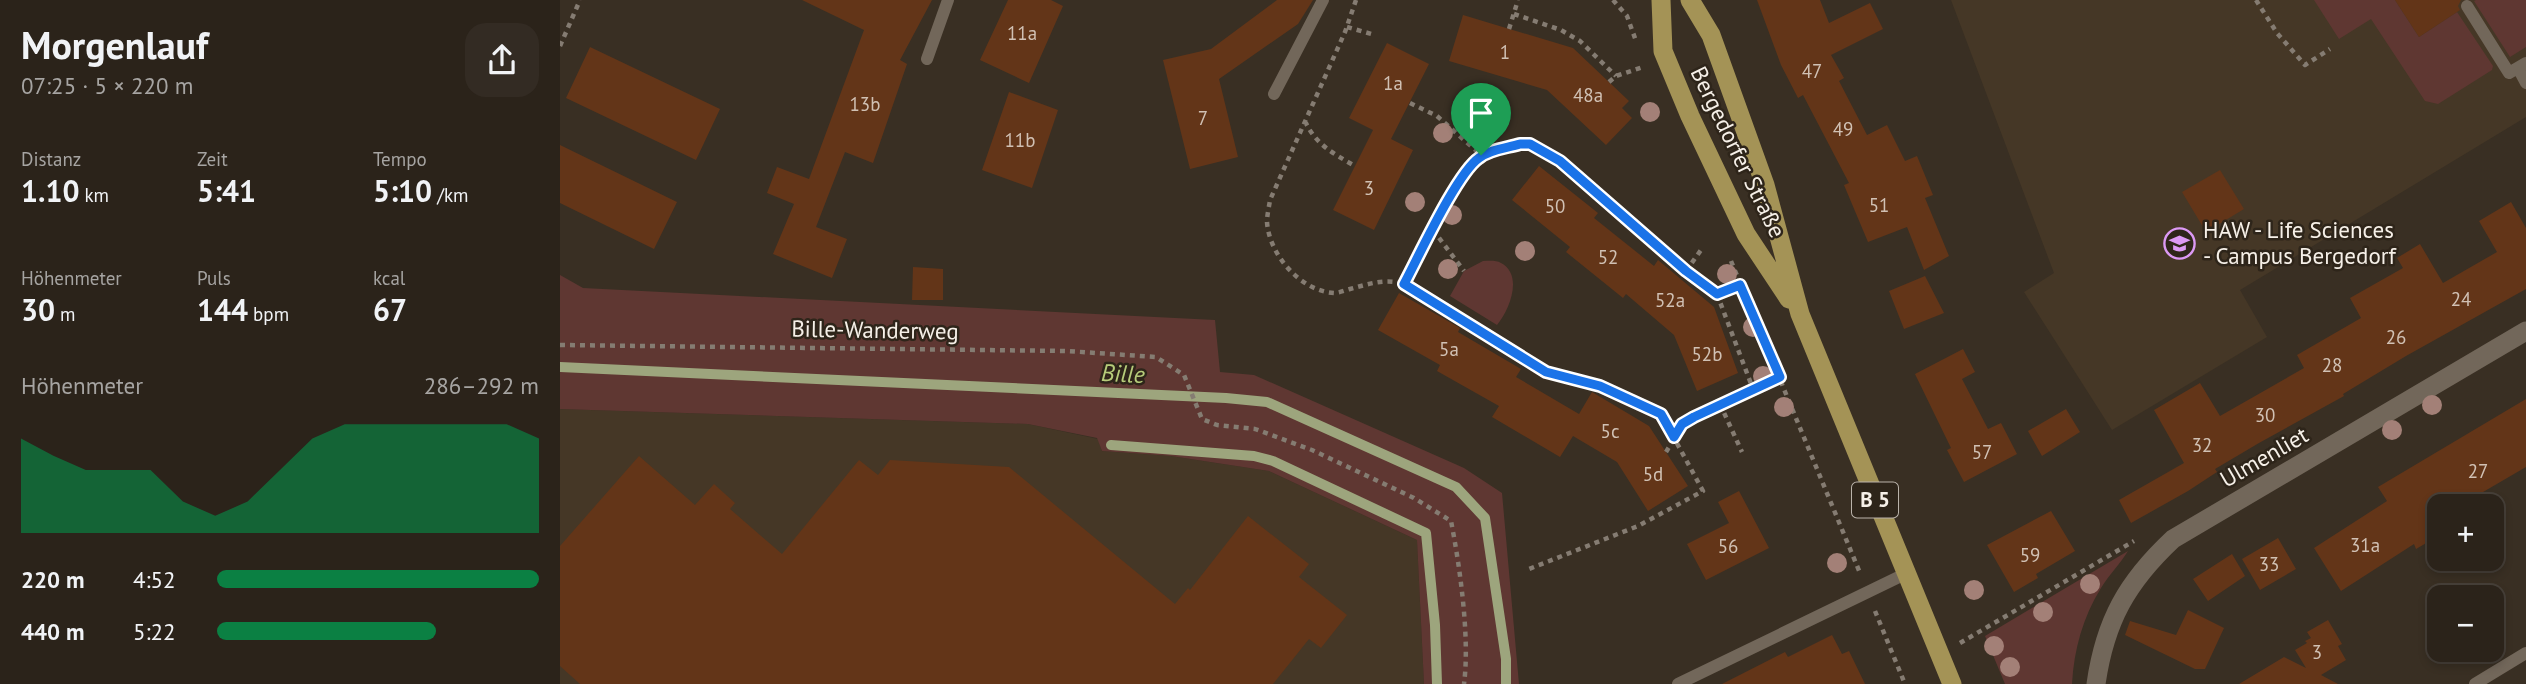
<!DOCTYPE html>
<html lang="de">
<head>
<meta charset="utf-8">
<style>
	body { margin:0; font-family:"PT Sans",sans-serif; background:#332b23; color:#f1f3f6; height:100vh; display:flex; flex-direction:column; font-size:26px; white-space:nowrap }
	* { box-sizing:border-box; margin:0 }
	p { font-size:23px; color:#a6a4a2 }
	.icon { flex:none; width:38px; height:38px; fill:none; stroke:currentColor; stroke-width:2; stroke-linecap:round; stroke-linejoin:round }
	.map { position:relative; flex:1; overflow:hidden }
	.panel { display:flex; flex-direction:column; background:#2b231a; width:560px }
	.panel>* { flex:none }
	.controls { position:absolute; left:1867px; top:494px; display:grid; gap:14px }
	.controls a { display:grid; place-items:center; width:77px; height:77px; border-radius:14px; background:#2b231a; box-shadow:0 4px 10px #0003,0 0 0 2px #474039; font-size:35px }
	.pin { position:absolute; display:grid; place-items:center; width:60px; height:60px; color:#fff; margin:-72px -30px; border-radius:50% 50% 50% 0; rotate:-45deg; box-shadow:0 0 7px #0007 }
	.pin .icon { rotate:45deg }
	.round { display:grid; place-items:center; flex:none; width:74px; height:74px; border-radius:21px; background:#332b23 }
	.headline { display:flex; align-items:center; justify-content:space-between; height:119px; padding:0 21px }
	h1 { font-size:38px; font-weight:600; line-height:52px }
	.stats { display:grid; grid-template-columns:repeat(3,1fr); gap:10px; height:119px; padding:7px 21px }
	.stats div { display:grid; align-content:center }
	.stats b { font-size:30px; font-weight:600 }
	.stats small { font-size:19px; font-weight:400 }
	.stats p { font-size:19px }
	.chart { height:196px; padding:14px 21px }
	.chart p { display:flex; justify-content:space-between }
	.chart svg { width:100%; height:126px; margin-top:7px; fill:#0b8043; opacity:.7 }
	ul { padding:0 21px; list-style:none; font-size:23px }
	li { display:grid; grid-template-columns:112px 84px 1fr; align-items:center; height:52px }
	li i { height:18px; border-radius:9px; background:#0b8043 }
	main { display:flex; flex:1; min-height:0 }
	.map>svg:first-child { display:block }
	.built { fill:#453726 }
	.green { fill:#5f3732 }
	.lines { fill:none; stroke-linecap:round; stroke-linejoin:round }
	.stream { stroke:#9da57d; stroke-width:10 }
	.building { fill:#633518 }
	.path { stroke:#857c72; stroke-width:4.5; stroke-dasharray:5 5; stroke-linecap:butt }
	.service { stroke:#72675a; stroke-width:12 }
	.minor { stroke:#72675a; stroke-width:19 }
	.primary { stroke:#a49356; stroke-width:19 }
	.tree { fill:#a38077 }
	.route-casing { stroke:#fff; stroke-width:14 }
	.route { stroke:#1a73e8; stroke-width:9 }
	.labels { text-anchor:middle; stroke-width:5; stroke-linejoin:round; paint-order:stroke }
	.number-label { font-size:19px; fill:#d1c1b4 }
	.shield { fill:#2e251a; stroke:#bab3aa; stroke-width:2 }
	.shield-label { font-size:21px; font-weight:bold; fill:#f6f0e8 }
	.street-label { font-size:23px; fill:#f6f0e8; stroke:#2e251a }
	.poi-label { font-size:23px; fill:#f6f0e8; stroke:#2e251a; text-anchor:start }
	.water-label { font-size:24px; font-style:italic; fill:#b7cc7a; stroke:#2e251a }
</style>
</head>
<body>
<main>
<section class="panel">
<div class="headline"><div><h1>Morgenlauf</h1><p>07:25 · 5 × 220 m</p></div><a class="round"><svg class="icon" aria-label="share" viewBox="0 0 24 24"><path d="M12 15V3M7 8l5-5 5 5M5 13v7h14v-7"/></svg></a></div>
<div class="stats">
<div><p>Distanz</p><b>1.10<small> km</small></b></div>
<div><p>Zeit</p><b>5:41</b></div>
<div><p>Tempo</p><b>5:10<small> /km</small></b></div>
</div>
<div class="stats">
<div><p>Höhenmeter</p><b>30<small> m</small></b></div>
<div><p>Puls</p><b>144<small> bpm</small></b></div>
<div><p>kcal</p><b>67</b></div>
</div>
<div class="chart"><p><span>Höhenmeter</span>286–292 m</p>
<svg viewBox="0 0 160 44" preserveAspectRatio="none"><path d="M0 44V11L10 17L20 22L30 22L40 22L50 33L60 38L70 33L80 22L90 11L100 6L110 6L120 6L130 6L140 6L150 6L160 11V44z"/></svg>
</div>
<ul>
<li><b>220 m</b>4:52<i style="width:100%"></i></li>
<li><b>440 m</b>5:22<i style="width:68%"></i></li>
</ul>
</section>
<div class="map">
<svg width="1966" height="684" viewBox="0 0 1966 684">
	<rect width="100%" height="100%" fill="#392f23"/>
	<!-- built -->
	<path class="built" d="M 1391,0 L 1966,0 L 1966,117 L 1680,290 L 1707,337 L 1552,430 L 1464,292 L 1494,273 Z
		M 0,409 L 468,424 L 538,439 L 542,451 L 611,456 L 709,471 L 857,540 L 864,684 L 0,684 Z"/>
	<!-- green -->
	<path class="green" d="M 1754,0 L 1835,0 L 1859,37 L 1897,12 L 1933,66 L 1932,70 L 1878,104 L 1865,101 L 1811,19 L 1779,39 Z
		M 1916,0 L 1966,0 L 1966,47 L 1950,57 L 1914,1 Z
		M 923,261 C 929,261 936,260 941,263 C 964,275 949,311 937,325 L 890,296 L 904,271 Z
		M 0,275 L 23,288 L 655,320 L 660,372 L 694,375 L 904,468 L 942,493 L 959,684 L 864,684 L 857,540 L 709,471 L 611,456 L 542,451 L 537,438 L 468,424 L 0,409 Z
		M 1568,551 C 1560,564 1549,575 1541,588 C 1523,617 1514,649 1512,684 L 1445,684 L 1425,636 Z"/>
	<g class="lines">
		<!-- stream -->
		<path class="stream" d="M 0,367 L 666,398 L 707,402 L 896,487 L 925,518 L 946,659 L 946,684
			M 551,445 L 694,456 L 713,461 L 866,533 L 875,625 L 877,684"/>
	</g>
	<!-- building -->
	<path class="building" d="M 242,0 L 372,0 L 340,60 L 347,64 L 313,163 L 285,152 L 256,227 L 287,239 L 272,278 L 213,254 L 234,204 L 207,193 L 217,167 L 249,179 L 304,30 Z
		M 448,0 L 491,0 L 503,6 L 469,83 L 420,60 Z
		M 717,0 L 753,0 L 738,24 L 659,79 L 678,157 L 630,169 L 603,60 L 651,49 Z
		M 1197,0 L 1260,0 L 1269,23 L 1310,3 L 1323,29 L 1271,55 L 1284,78 L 1279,81 L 1307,135 L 1327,125 L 1345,161 L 1357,156 L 1373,195 L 1365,198 L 1389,256 L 1364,270 L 1347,227 L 1308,242 L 1284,185 L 1289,183 L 1243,95 L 1238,98 L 1221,65 Z
		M 1835,0 L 1901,0 L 1898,6 L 1900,10 L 1859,37 Z
		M 903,15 L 1013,48 L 1069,101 L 1062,108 L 1072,118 L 1046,145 L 987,90 L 889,61 Z
		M 827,43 L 869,64 L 831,139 L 853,150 L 814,230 L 773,210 L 813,130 L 789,118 Z
		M 30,47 L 160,109 L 136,160 L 6,98 Z
		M 449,92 L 498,110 L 472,188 L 422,170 Z
		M 0,145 L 117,202 L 94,249 L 0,203 Z
		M 979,166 L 1038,213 L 1034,218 L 1094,266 L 1098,260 L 1154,307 L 1178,373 L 1137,391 L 1114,335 L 1066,294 L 1063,298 L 1006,252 L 1010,247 L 952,200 Z
		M 1660,170 L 1684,209 L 1646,232 L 1622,192 Z
		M 1951,202 L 1966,228 L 1966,289 L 1846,356 L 1783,394 L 1784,396 L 1699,443 L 1655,469 L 1657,472 L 1628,491 L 1571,523 L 1559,500 L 1624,463 L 1594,410 L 1640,383 L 1660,416 L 1744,368 L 1737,355 L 1801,318 L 1790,298 L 1843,268 L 1837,258 L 1860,244 L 1883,283 L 1937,252 L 1919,221 Z
		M 353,267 L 383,269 L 383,300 L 352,300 Z
		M 1365,276 L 1384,313 L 1344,329 L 1329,291 Z
		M 839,293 L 900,328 L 898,332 L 961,369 L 956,377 L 1019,414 L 1032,392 L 1089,426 L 1128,486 L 1088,511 L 1057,462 L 1013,436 L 1000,457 L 932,417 L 939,406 L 877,371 L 880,365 L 818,330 Z
		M 1403,349 L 1415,372 L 1402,379 L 1428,429 L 1441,423 L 1457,454 L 1404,482 L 1387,450 L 1391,448 L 1355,374 Z
		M 1966,399 L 1966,467 L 1899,506 L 1880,506 L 1880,535 L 1856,549 L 1854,544 L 1781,591 L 1754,548 L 1827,501 L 1818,487 Z
		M 1506,409 L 1520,432 L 1482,456 L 1468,431 Z
		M 79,456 L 135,505 L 154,484 L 175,503 L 170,509 L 222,554 L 299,460 L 318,475 L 330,460 L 449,467 L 615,604 L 628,588 L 630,590 L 688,516 L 749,564 L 739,577 L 787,615 L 761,648 L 749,639 L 713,684 L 20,684 L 0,666 L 0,546 Z
		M 1179,491 L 1209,548 L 1146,580 L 1127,544 L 1169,523 L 1158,502 Z
		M 1491,511 L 1515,551 L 1476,574 L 1478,578 L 1454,592 L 1427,545 Z
		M 1718,538 L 1736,569 L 1700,590 L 1682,559 Z
		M 1672,554 L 1685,576 L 1648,601 L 1633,579 Z
		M 1628,610 L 1664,628 L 1645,669 L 1635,669 L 1565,635 L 1570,621 L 1616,635 Z
		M 1768,620 L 1782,644 L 1778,646 L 1786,660 L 1761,675 L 1778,684 L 1679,684 L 1724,657 L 1746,668 L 1735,650 L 1747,643 L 1745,641 L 1751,638 L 1747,632 Z
		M 1272,635 L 1282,654 L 1289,651 L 1305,684 L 1162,684 L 1225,652 L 1228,657 Z"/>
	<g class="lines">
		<!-- path -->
		<path class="path" d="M 796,0 L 785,32 L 710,200 C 709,207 707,215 707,222 C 709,254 740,291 774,293 C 779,293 786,290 790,289 C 809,284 825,278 844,284 L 986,372 L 1040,386 L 1101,414 L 1143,491 L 1078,526 L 969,569
			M 1053,0 L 1067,16 L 1076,41
			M 1696,0 L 1717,33 L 1745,65 L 1770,49
			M 954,14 L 1001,30 L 1020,41 L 1056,76
			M 787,27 L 815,35
			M 949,29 L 958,0
			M 0,46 L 20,0
			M 1049,82 L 1056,76 L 1083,67
			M 850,103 L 877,116 L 921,155
			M 745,121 C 755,144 774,154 795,166
			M 873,230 L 904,271
			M 1171,261 L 1300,573
			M 1126,271 L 1141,250
			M 844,284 L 901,179 L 913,162 L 921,155 L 935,150 L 970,144 L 1000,161 L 1126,271 L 1157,294 L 1180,285
			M 1157,294 L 1193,389
			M 0,345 L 507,351 L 596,357 L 624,375 L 642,419 L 657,425 L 695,429 L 752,450 L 854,498 L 891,521 C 900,567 910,638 904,684
			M 1160,404 L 1182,452
			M 1106,452 L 1123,424 L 1221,377
			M 1315,611 L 1345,684
			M 1400,643 L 1574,541"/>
		<!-- service -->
		<path class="service" d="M 1907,6 L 1949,73 L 1966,63
			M 367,59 L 388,0
			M 1958,68 L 1966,83
			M 714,94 L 763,0
			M 1118,684 L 1345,574
			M 1915,684 L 1966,653"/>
		<!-- minor -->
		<path class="minor" d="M 1536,684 C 1545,621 1567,582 1613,539 L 1966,331"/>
		<!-- primary -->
		<path class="primary" d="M 1101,0 L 1103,51 L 1130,116 L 1186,234 L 1229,299
			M 1130,0 L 1151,35 L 1205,185 L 1240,314 L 1392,684"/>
	</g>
	<!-- trees -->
	<g class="tree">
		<circle cx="1090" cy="112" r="10"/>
		<circle cx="883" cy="133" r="10"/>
		<circle cx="855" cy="202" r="10"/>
		<circle cx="892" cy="215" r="10"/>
		<circle cx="965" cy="251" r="10"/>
		<circle cx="888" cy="269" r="10"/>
		<circle cx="1167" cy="274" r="10"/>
		<circle cx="1193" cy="327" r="10"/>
		<circle cx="1203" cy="376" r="10"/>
		<circle cx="1872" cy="405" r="10"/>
		<circle cx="1224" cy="407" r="10"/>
		<circle cx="1832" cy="430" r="10"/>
		<circle cx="1277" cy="563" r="10"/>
		<circle cx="1530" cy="584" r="10"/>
		<circle cx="1414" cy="590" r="10"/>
		<circle cx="1483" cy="612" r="10"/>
		<circle cx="1434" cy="646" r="10"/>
		<circle cx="1450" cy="667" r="10"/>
	</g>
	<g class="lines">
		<defs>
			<path id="route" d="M 960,144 L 970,144 L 1000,161 L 1126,271 L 1157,294 L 1180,285 L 1220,377 L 1134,417 L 1122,424 L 1114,437 L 1101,414 L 1040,386 L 986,372 L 844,284 C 859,256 897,173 919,158 C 930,149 947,148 960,144 Z"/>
		</defs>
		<!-- route casing -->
		<use href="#route" class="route-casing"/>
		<!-- route -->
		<use href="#route" class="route"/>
	</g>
	<!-- icons -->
	<defs>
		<symbol id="university-ring" viewBox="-11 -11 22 22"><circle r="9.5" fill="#2e251a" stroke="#dc99f4" stroke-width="1.5"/><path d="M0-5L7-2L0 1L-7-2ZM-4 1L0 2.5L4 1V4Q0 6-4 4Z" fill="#dc99f4"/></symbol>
	</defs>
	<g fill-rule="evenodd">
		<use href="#university-ring" x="1602" y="226" width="35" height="35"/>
	</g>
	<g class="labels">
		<!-- number labels -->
		<g class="number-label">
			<text x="462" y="40">11a</text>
			<text x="945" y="59">1</text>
			<text x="1252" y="78">47</text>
			<text x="833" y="90">1a</text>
			<text x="1028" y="102">48a</text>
			<text x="305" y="111">13b</text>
			<text x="643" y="125">7</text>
			<text x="1283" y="136">49</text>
			<text x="460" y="147">11b</text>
			<text x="809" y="195">3</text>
			<text x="1319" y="212">51</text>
			<text x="995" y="213">50</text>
			<text x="1048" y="264">52</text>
			<text x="1901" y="306">24</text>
			<text x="1110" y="307">52a</text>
			<text x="1836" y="344">26</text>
			<text x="889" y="356">5a</text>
			<text x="1147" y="361">52b</text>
			<text x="1772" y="372">28</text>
			<text x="1705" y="422">30</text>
			<text x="1050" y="438">5c</text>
			<text x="1642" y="452">32</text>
			<text x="1422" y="459">57</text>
			<text x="1918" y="478">27</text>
			<text x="1093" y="481">5d</text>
			<text x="1805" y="552">31a</text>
			<text x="1168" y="553">56</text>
			<text x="1470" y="562">59</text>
			<text x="1709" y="571">33</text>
			<text x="1757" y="659">3</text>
		</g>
		<!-- shield labels -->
		<rect class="shield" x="1292" y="482.5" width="46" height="35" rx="5"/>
		<g class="shield-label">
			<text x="1315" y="507">B 5</text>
		</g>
		<!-- street labels -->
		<g class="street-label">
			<text transform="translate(1178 152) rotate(64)" y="8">Bergedorfer Straße</text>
			<text transform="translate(315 330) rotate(1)" y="8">Bille-Wanderweg</text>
			<text transform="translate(1704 457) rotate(-30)" y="8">Ulmenliet</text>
		</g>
		<!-- poi labels -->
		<g class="poi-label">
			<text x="1643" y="238">HAW - Life Sciences<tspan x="1643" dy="26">- Campus Bergedorf</tspan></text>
		</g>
		<!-- water labels -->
		<g class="water-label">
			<text transform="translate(563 374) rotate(3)" y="8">Bille</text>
		</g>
	</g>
</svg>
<div class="controls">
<a>+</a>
<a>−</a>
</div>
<div class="pin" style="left:921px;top:155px;background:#1e9e55"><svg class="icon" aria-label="arrive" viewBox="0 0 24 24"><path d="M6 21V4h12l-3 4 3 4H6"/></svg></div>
</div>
</main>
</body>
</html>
